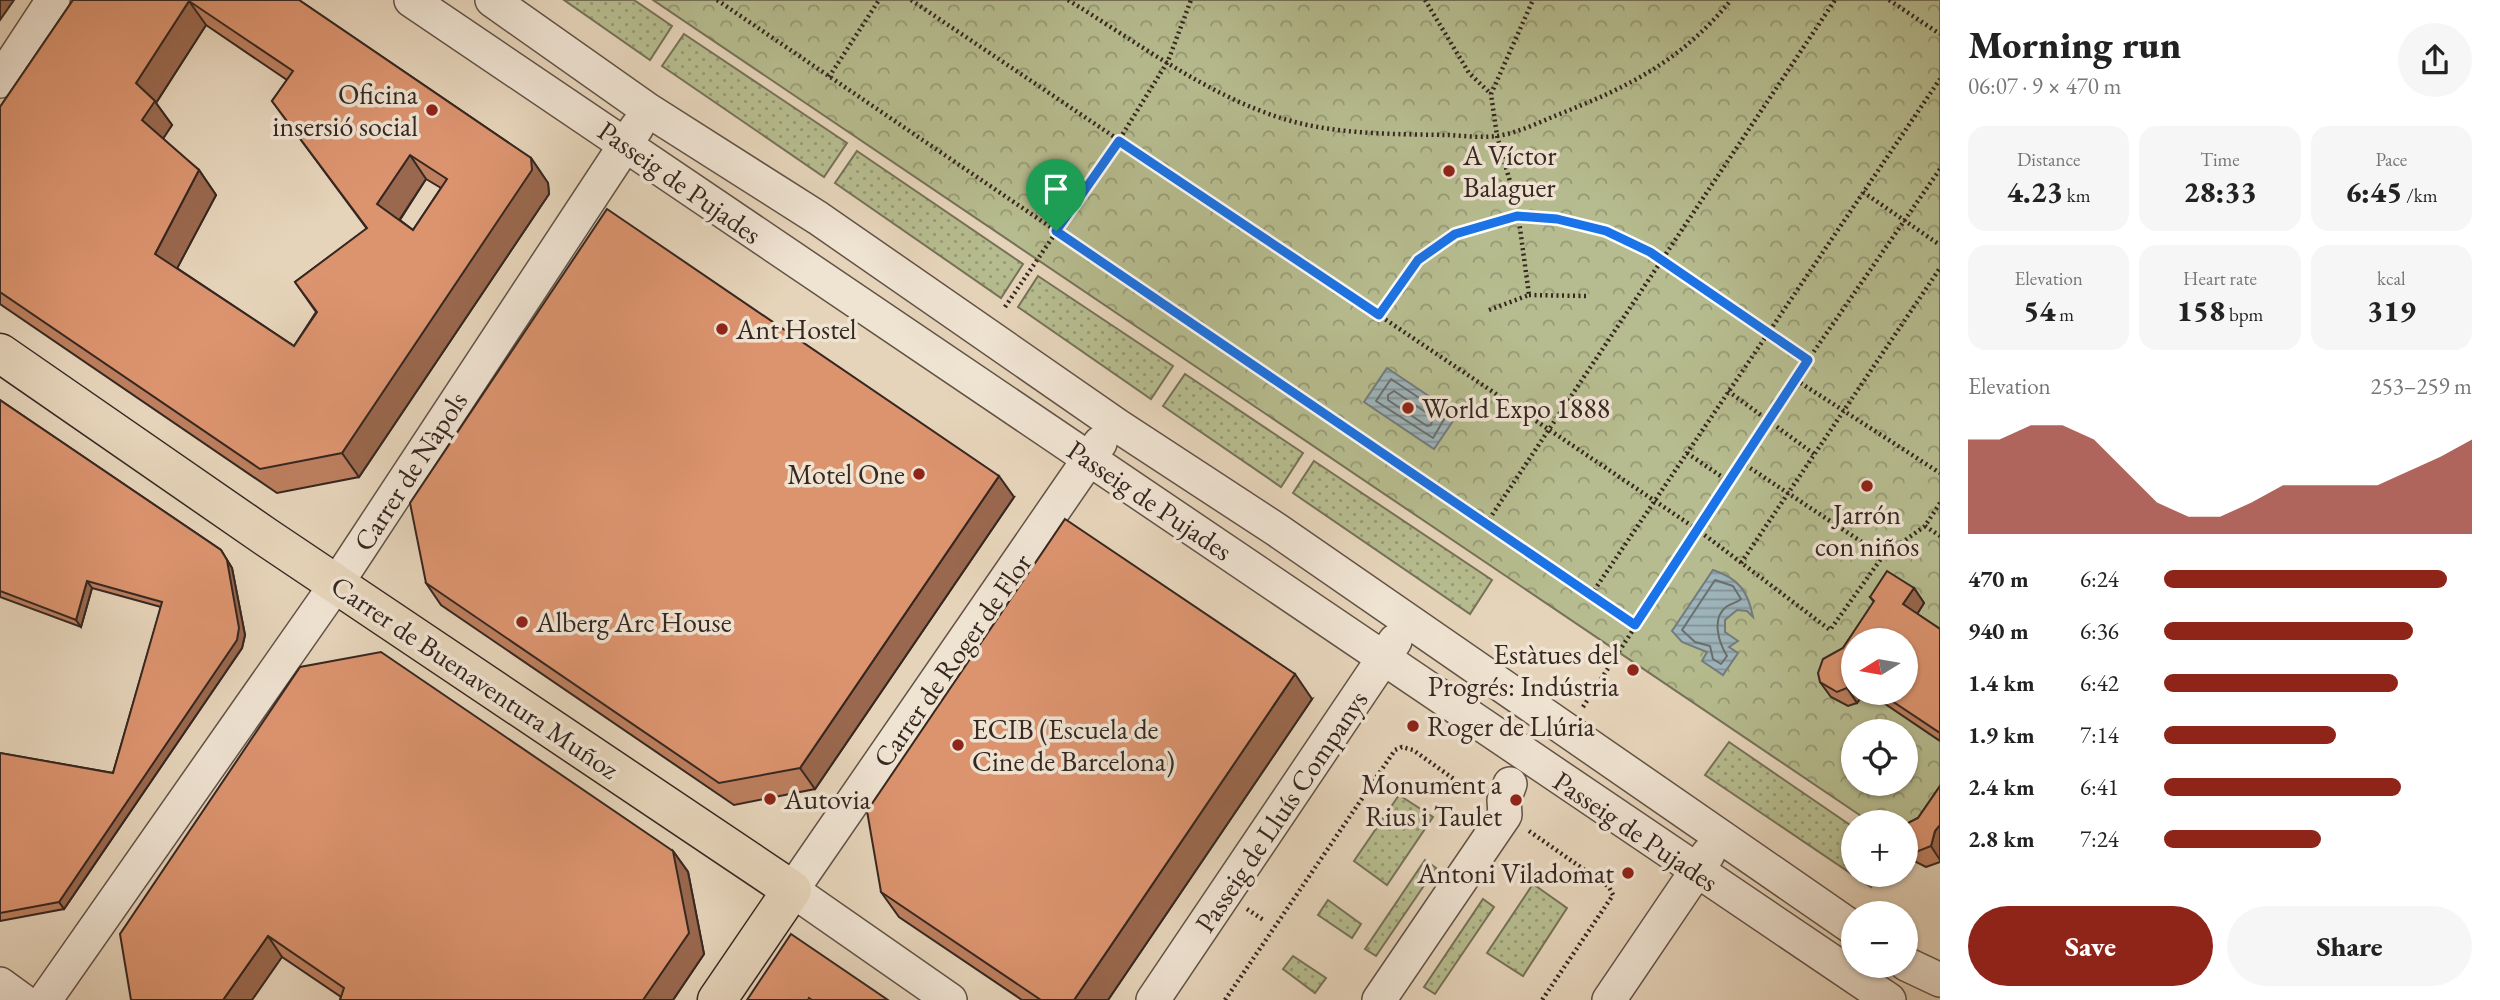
<!DOCTYPE html>
<html lang="en">
<head>
<meta charset="utf-8">
<style>
	body { margin:0; font-family:"EB Garamond",serif; background:#f6f6f6; color:#222; height:100vh; display:flex; flex-direction:column; font-size:26px; white-space:nowrap }
	* { box-sizing:border-box; margin:0 }
	p { font-size:23px; color:#767676 }
	.icon { flex:none; width:38px; height:38px; fill:none; stroke:currentColor; stroke-width:2; stroke-linecap:round; stroke-linejoin:round }
	.map { position:relative; flex:1; overflow:hidden }
	.drawer { display:flex; flex-direction:column; background:#fff; width:560px }
	.drawer>* { flex:none }
	.needle { width:46px; rotate:259deg }
	.fabs { position:absolute; left:1841px; top:628px; display:grid; gap:14px }
	.fabs a { display:grid; place-items:center; width:77px; height:77px; border-radius:50%; background:#fff; box-shadow:0 2px 5px #0004; font-size:35px }
	.pin { position:absolute; display:grid; place-items:center; width:60px; height:60px; color:#fff; margin:-72px -30px; border-radius:50% 50% 50% 0; rotate:-45deg; box-shadow:0 0 7px #0007 }
	.pin .icon { rotate:45deg }
	.round { display:grid; place-items:center; flex:none; width:74px; height:74px; border-radius:37px; background:#f6f6f6 }
	.head { display:flex; align-items:center; justify-content:space-between; height:119px; padding:0 28px }
	h1 { font-size:38px; font-weight:800; line-height:52px }
	.stats { display:grid; grid-template-columns:repeat(3,1fr); gap:10px; height:119px; padding:7px 28px }
	.stats div { display:grid; align-content:center; border-radius:18px; background:#f6f6f6; text-align:center }
	.stats b { font-size:30px; font-weight:800 }
	.stats small { font-size:19px; font-weight:400 }
	.stats p { font-size:19px }
	.chart { height:196px; padding:14px 28px }
	.chart p { display:flex; justify-content:space-between }
	.chart svg { width:100%; height:126px; margin-top:7px; fill:#8f2418; opacity:.7 }
	.primary-button { display:flex; gap:14px; margin-top:auto; padding:14px 28px }
	.primary-button a { flex:1; height:80px; border-radius:42px; background:#8f2418; color:#fff; font-size:28px; font-weight:800; line-height:80px; text-align:center }
	.primary-button a+a { background:#f6f6f6; color:#222 }
	ul { padding:0 28px; list-style:none; font-size:23px }
	li { display:grid; grid-template-columns:112px 84px 1fr; align-items:center; height:52px }
	li i { height:18px; border-radius:9px; background:#8f2418 }
	main { display:flex; flex:1; min-height:0 }
	.map>svg:first-child { display:block }
	.grass { fill:url(#grass-dots); stroke:#767258; stroke-width:2 }
	.park { fill:url(#park-crowns); stroke:#767258; stroke-width:2; fill-rule:evenodd }
	.water { fill:url(#water-rules); stroke:#747c7e; stroke-width:2 }
	.lines { fill:none; stroke-linecap:round; stroke-linejoin:round }
	.shore { stroke:#6a6e6e; stroke-width:2 }
	.minor-casing { stroke:#625247; stroke-width:36 }
	.major-casing { stroke:#362721; stroke-width:41 }
	.path { stroke:#362721; stroke-width:4.5; stroke-dasharray:2 3.5; stroke-linecap:butt }
	.minor { stroke:#efe3d2; stroke-width:33 }
	.major { stroke:#e6d4ba; stroke-width:38 }
	.wall { fill:#bd7f5f; stroke:#362721; stroke-width:2; fill-rule:evenodd }
	.shaded-wall { fill:#9a684e; stroke:#362721; stroke-width:2 }
	.building { fill:#dc946f; stroke:#362721; stroke-width:2; fill-rule:evenodd }
	.route-casing { stroke:#fff; stroke-width:14 }
	.route { stroke:#1a73e8; stroke-width:9 }
	.poi-dot { fill:#8f2418; stroke:#efe3d2; stroke-width:2.5 }
	.labels { text-anchor:middle; stroke-width:7; stroke-linejoin:round; paint-order:stroke }
	.poi-label { font-size:28px; fill:#362721; stroke:#efe3d2; text-anchor:start }
	.street-label { font-size:28px; fill:#362721; stroke:#efe3d2 }
</style>
</head>
<body>
<main>
<div class="map">
<svg width="1940" height="1000" viewBox="0 0 1940 1000">
	<defs>
		<pattern id="grass-dots" width="8" height="8" patternUnits="userSpaceOnUse" patternTransform="scale(1.75)"><rect width="8" height="8" fill="#b6bc8f"/><path d="M2 2h.1M6 6h.1" fill="none" stroke="#959974" stroke-width="1.8" stroke-linecap="round"/></pattern>
		<pattern id="park-crowns" width="20" height="18" patternUnits="userSpaceOnUse" patternTransform="scale(1.75)"><rect width="20" height="18" fill="#b6bc8f"/><path d="M2 6a3 3 0 1 1 6 0M12 15a3 3 0 1 1 6 0" fill="none" stroke="#959974"/></pattern>
		<pattern id="water-rules" width="6" height="5" patternUnits="userSpaceOnUse" patternTransform="scale(1.75)"><rect width="6" height="5" fill="#9db5bc"/><path d="M0 2.5h6" fill="none" stroke="#819398"/></pattern>
	</defs>
	<rect width="100%" height="100%" fill="#e6d4ba"/>
	<filter id="stains"><feTurbulence type="fractalNoise" baseFrequency=".00286" numOctaves="4"/><feColorMatrix values="0 0 0 0 .2 0 0 0 0 .09 0 0 0 0 .02 0 0 0 .5 -.17"/></filter>
	<radialGradient id="worn" r=".72"><stop offset=".6" stop-color="#630" stop-opacity="0"/><stop offset="1" stop-color="#630" stop-opacity=".3"/></radialGradient>
	<!-- grass -->
	<path class="grass" d="M 564,0 L 634,0 L 672,26 L 650,60 Z
		M 684,34 L 847,143 L 824,177 L 662,66 Z
		M 857,151 L 1023,264 L 1001,298 L 835,183 Z
		M 1038,276 L 1173,366 L 1151,399 L 1018,307 Z
		M 1185,374 L 1303,453 L 1281,487 L 1163,406 Z
		M 1314,461 L 1492,580 L 1470,614 L 1293,493 Z
		M 1729,742 L 1853,827 L 1853,875 L 1879,875 L 1871,887 L 1705,775 Z
		M 1399,795 L 1433,817 L 1387,885 L 1354,861 Z
		M 1425,860 L 1436,868 L 1376,956 L 1365,949 Z
		M 1533,884 L 1567,908 L 1523,976 L 1487,953 Z
		M 1483,899 L 1494,907 L 1435,994 L 1424,987 Z
		M 1328,900 L 1361,924 L 1352,938 L 1318,915 Z
		M 1293,956 L 1326,978 L 1315,993 L 1283,969 Z"/>
	<!-- park -->
	<path class="park" d="M 653,0 L 1940,0 L 1940,862 L 1926,867 C 1906,857 1906,843 1906,822 L 1870,822 ZM 1853,640 L 1906,640 L 1906,693 L 1853,693 ZM 1853,732 L 1906,732 L 1906,784 L 1853,784 Z"/>
	<!-- water -->
	<path class="water" d="M 1387,368 L 1457,415 L 1434,449 L 1364,402 Z
		M 1713,570 C 1738,578 1748,591 1753,617 L 1747,611 L 1737,610 L 1725,620 L 1725,632 L 1738,641 L 1729,647 L 1738,653 L 1723,675 L 1702,661 L 1707,652 L 1682,642 L 1672,631 Z"/>
	<g class="lines">
		<!-- shore -->
		<path class="shore" d="M 1391,379 L 1446,416 L 1433,438 L 1376,401 Z
			M 1394,391 L 1433,417 L 1431,425 L 1427,426 L 1388,400 L 1388,395 Z
			M 1715,580 L 1733,586 L 1741,599 C 1737,603 1731,603 1726,607 C 1711,619 1719,643 1727,656 L 1721,664 L 1713,659 L 1710,646 L 1695,642 L 1682,630 Z"/>
		<defs>
			<path id="minor" d="M 411,0 L 1889,1000
				M 492,0 L 648,110 L 818,218 L 1118,426 L 1277,530 L 1853,928
				M 0,81 L 53,0
				M 1906,964 L 1940,980
				M 0,984 L 22,1000
				M 45,1000 L 337,583 L 637,127
				M 950,1000 L 792,890 L 1100,443
				M 1153,1000 L 1395,641
				M 1379,1000 L 1505,815 L 1504,800 L 1510,784
				M 1609,1000 L 1708,854"/>
			<path id="major" d="M 0,353 L 266,537 L 792,890 L 717,1000"/>
		</defs>
		<!-- minor casing -->
		<use href="#minor" class="minor-casing"/>
		<!-- major casing -->
		<use href="#major" class="major-casing"/>
		<!-- path -->
		<path class="path" d="M 717,0 L 1635,625
			M 911,0 L 1698,530 L 1830,630 L 1883,556
			M 1068,0 C 1135,41 1207,95 1281,118 C 1334,135 1395,134 1449,135 C 1465,136 1482,138 1497,136 C 1517,133 1538,123 1557,115 C 1629,87 1681,61 1731,0
			M 1425,0 L 1469,73 L 1491,94
			M 1889,0 L 1940,34
			M 829,77 L 879,0
			M 1863,192 L 1940,245
			M 1529,295 L 1587,296
			M 1005,307 L 1119,140 L 1168,61 L 1191,0
			M 1489,310 L 1529,295 L 1517,206 L 1497,136 L 1491,94 L 1533,0
			M 1379,315 L 1418,260 L 1455,234 L 1517,216 L 1557,219 L 1606,231 L 1650,252 L 1808,360
			M 1796,380 L 1940,473
			M 1728,391 L 1814,454
			M 1687,453 L 1728,481
			M 1741,462 L 1883,556 L 1925,526 L 1940,503
			M 1486,524 L 1835,0
			M 1925,526 L 1940,536
			M 1741,563 L 1940,268
			M 1591,595 L 1940,79
			M 1583,707 L 1808,360 L 1940,169
			M 1529,831 L 1609,887 L 1613,895 L 1542,1000
			M 1247,909 L 1265,921
			M 1225,1000 L 1395,750 L 1402,747 L 1413,750 L 1475,794"/>
		<!-- minor -->
		<use href="#minor" class="minor"/>
		<!-- major -->
		<use href="#major" class="major"/>
	</g>
	<!-- wall -->
	<path class="wall" d="M 73,0 L 299,0 L 531,158 L 548,183 L 549,194 L 359,477 L 277,493 L 0,304 L 0,107 ZM 206,25 L 287,80 L 272,101 L 367,229 L 295,282 L 316,312 L 294,346 L 177,268 L 216,195 L 199,170 L 162,139 L 172,125 L 156,103 ZM 426,179 L 441,188 L 413,230 L 400,220 Z
		M 0,400 L 221,550 L 232,568 L 245,635 L 242,648 L 64,909 L 0,921 L 0,753 L 113,773 L 161,607 L 92,588 L 81,627 L 0,597 Z
		M 1014,497 L 815,789 L 734,805 L 441,605 L 426,583 Z
		M 1914,588 L 1924,603 L 1917,614 L 1940,629 L 1940,741 L 1869,693 L 1906,693 L 1853,640 L 1857,703 L 1848,706 L 1831,697 L 1820,682 L 1874,602 L 1870,597 Z
		M 1312,699 L 1108,1000 L 1022,1000 L 899,917 L 881,892 Z
		M 1940,786 L 1940,862 L 1926,867 L 1914,861 L 1906,849 L 1906,824 L 1918,818 Z
		M 673,851 L 688,872 L 704,954 L 673,1000 L 340,1000 L 341,997 L 282,957 L 120,934 Z"/>
	<!-- shaded-wall -->
	<path class="shaded-wall" d="M 0,0 L 14,0 L 0,20 Z
		M 189,1 L 206,25 L 156,103 L 172,125 L 159,145 L 142,120 L 136,83 Z
		M 410,155 L 426,179 L 394,228 L 377,204 Z
		M 531,158 L 548,183 L 549,194 L 359,477 L 342,453 Z
		M 199,170 L 216,195 L 172,278 L 155,254 Z
		M 999,476 L 1014,497 L 815,789 L 800,768 Z
		M 227,560 L 232,568 L 245,635 L 242,648 L 64,909 L 59,902 Z
		M 87,581 L 92,588 L 81,627 L 76,620 Z
		M 1914,588 L 1924,603 L 1914,619 L 1903,604 Z
		M 1295,674 L 1312,699 L 1108,1000 L 1074,1000 Z
		M 1853,678 L 1853,693 L 1864,693 L 1857,703 L 1847,688 Z
		M 1940,825 L 1940,860 L 1931,846 L 1935,831 Z
		M 673,851 L 688,872 L 704,954 L 673,1000 L 643,1000 Z
		M 268,936 L 282,957 L 252,1000 L 223,1000 Z"/>
	<!-- building -->
	<path class="building" d="M 73,0 L 299,0 L 531,158 L 532,170 L 342,453 L 260,469 L 0,292 L 0,107 ZM 189,1 L 293,71 L 272,101 L 367,228 L 295,282 L 317,312 L 294,346 L 155,254 L 199,170 L 142,120 L 155,101 L 136,83 ZM 410,155 L 447,179 L 413,230 L 377,204 Z
		M 607,209 L 999,476 L 800,768 L 719,783 L 426,583 L 410,503 Z
		M 0,400 L 221,550 L 227,560 L 239,628 L 237,640 L 59,902 L 0,913 L 0,753 L 113,773 L 162,602 L 87,581 L 76,620 L 0,591 Z
		M 1065,519 L 1295,674 L 1074,1000 L 1041,1000 L 881,892 L 867,811 Z
		M 1887,571 L 1914,588 L 1903,604 L 1940,629 L 1940,733 L 1880,693 L 1906,693 L 1906,640 L 1853,640 L 1853,678 L 1847,688 L 1837,692 L 1820,682 L 1818,673 L 1823,659 L 1843,648 L 1874,601 L 1870,597 Z
		M 381,652 L 673,851 L 689,933 L 643,1000 L 340,1000 L 344,988 L 268,936 L 223,1000 L 131,1000 L 120,934 L 300,667 Z
		M 1940,786 L 1940,825 L 1935,831 L 1931,846 L 1916,852 L 1906,847 L 1906,824 L 1918,818 Z
		M 791,934 L 888,1000 L 812,1000 L 809,998 L 808,1000 L 747,1000 Z"/>
	<g class="lines">
		<defs>
			<path id="route" d="M 1119,141 L 1379,315 L 1418,260 L 1455,234 L 1517,216 L 1557,219 L 1606,231 L 1650,252 L 1808,360 L 1635,625 L 1056,231 Z"/>
		</defs>
		<!-- route casing -->
		<use href="#route" class="route-casing"/>
		<!-- route -->
		<use href="#route" class="route"/>
	</g>
	<!-- markers -->
	<g class="poi-dot">
		<circle cx="432" cy="110" r="7"/>
		<circle cx="1449" cy="171" r="7"/>
		<circle cx="722" cy="329" r="7"/>
		<circle cx="1408" cy="408" r="7"/>
		<circle cx="919" cy="474" r="7"/>
		<circle cx="1867" cy="486" r="7"/>
		<circle cx="522" cy="622" r="7"/>
		<circle cx="1633" cy="670" r="7"/>
		<circle cx="1413" cy="726" r="7"/>
		<circle cx="958" cy="745" r="7"/>
		<circle cx="770" cy="799" r="7"/>
		<circle cx="1516" cy="800" r="7"/>
		<circle cx="1628" cy="873" r="7"/>
	</g>
	<g class="labels">
		<!-- poi labels -->
		<g class="poi-label">
			<text x="418" y="104" text-anchor="end">Oficina<tspan x="418" dy="32">insersió social</tspan></text>
			<text x="1463" y="165">A Víctor<tspan x="1463" dy="32">Balaguer</tspan></text>
			<text x="736" y="339">Ant Hostel</text>
			<text x="1422" y="418">World Expo 1888</text>
			<text x="905" y="484" text-anchor="end">Motel One</text>
			<text x="1867" y="524" text-anchor="middle">Jarrón<tspan x="1867" dy="32">con niños</tspan></text>
			<text x="536" y="632">Alberg Arc House</text>
			<text x="1619" y="664" text-anchor="end">Estàtues del<tspan x="1619" dy="32">Progrés: Indústria</tspan></text>
			<text x="1427" y="736">Roger de Llúria</text>
			<text x="972" y="739">ECIB (Escuela de<tspan x="972" dy="32">Cine de Barcelona)</tspan></text>
			<text x="1502" y="794" text-anchor="end">Monument a<tspan x="1502" dy="32">Rius i Taulet</tspan></text>
			<text x="784" y="809">Autovia</text>
			<text x="1614" y="883" text-anchor="end">Antoni Viladomat</text>
		</g>
		<!-- street labels -->
		<g class="street-label">
			<text transform="translate(680 182) rotate(35)" y="10">Passeig de Pujades</text>
			<text transform="translate(410 471) rotate(-57)" y="10">Carrer de Nàpols</text>
			<text transform="translate(1150 500) rotate(34)" y="10">Passeig de Pujades</text>
			<text transform="translate(952 660) rotate(-55)" y="10">Carrer de Roger de Flor</text>
			<text transform="translate(475 677) rotate(34)" y="10">Carrer de Buenaventura Muñoz</text>
			<text transform="translate(1281 811) rotate(-56)" y="10">Passeig de Lluís Companys</text>
			<text transform="translate(1636 831) rotate(34)" y="10">Passeig de Pujades</text>
		</g>
	</g>
	<rect width="100%" height="100%" filter="url(#stains)"/>
	<rect width="100%" height="100%" fill="url(#worn)"/>
</svg>
<div class="fabs">
<a><svg class="needle" viewBox="-14 -14 28 28"><path d="M0-13l5 13h-10z" fill="#e53935"/><path d="M0 13l5-13h-10z" fill="#767676"/></svg></a>
<a><svg class="icon" aria-label="locate" viewBox="0 0 24 24"><circle cx="12" cy="12" r="6"/><path d="M12 2v4M12 18v4M2 12h4M18 12h4"/></svg></a>
<a>+</a>
<a>−</a>
</div>
<div class="pin" style="left:1056px;top:231px;background:#1e9e55"><svg class="icon" aria-label="arrive" viewBox="0 0 24 24"><path d="M6 21V4h12l-3 4 3 4H6"/></svg></div>
</div>
<section class="drawer">
<div class="head"><div><h1>Morning run</h1><p>06:07 · 9 × 470 m</p></div><a class="round"><svg class="icon" aria-label="share" viewBox="0 0 24 24"><path d="M12 15V3M7 8l5-5 5 5M5 13v7h14v-7"/></svg></a></div>
<div class="stats">
<div><p>Distance</p><b>4.23<small> km</small></b></div>
<div><p>Time</p><b>28:33</b></div>
<div><p>Pace</p><b>6:45<small> /km</small></b></div>
</div>
<div class="stats">
<div><p>Elevation</p><b>54<small> m</small></b></div>
<div><p>Heart rate</p><b>158<small> bpm</small></b></div>
<div><p>kcal</p><b>319</b></div>
</div>
<div class="chart"><p><span>Elevation</span>253–259 m</p>
<svg viewBox="0 0 160 44" preserveAspectRatio="none"><path d="M0 44V11L10 11L20 6L30 6L40 11L50 22L60 33L70 38L80 38L90 33L100 27L110 27L120 27L130 27L140 22L150 17L160 11V44z"/></svg>
</div>
<ul>
<li><b>470 m</b>6:24<i style="width:92%"></i></li>
<li><b>940 m</b>6:36<i style="width:81%"></i></li>
<li><b>1.4 km</b>6:42<i style="width:76%"></i></li>
<li><b>1.9 km</b>7:14<i style="width:56%"></i></li>
<li><b>2.4 km</b>6:41<i style="width:77%"></i></li>
<li><b>2.8 km</b>7:24<i style="width:51%"></i></li>
</ul>
<div class="primary-button"><a>Save</a><a>Share</a></div>
</section>
</main>
</body>
</html>
